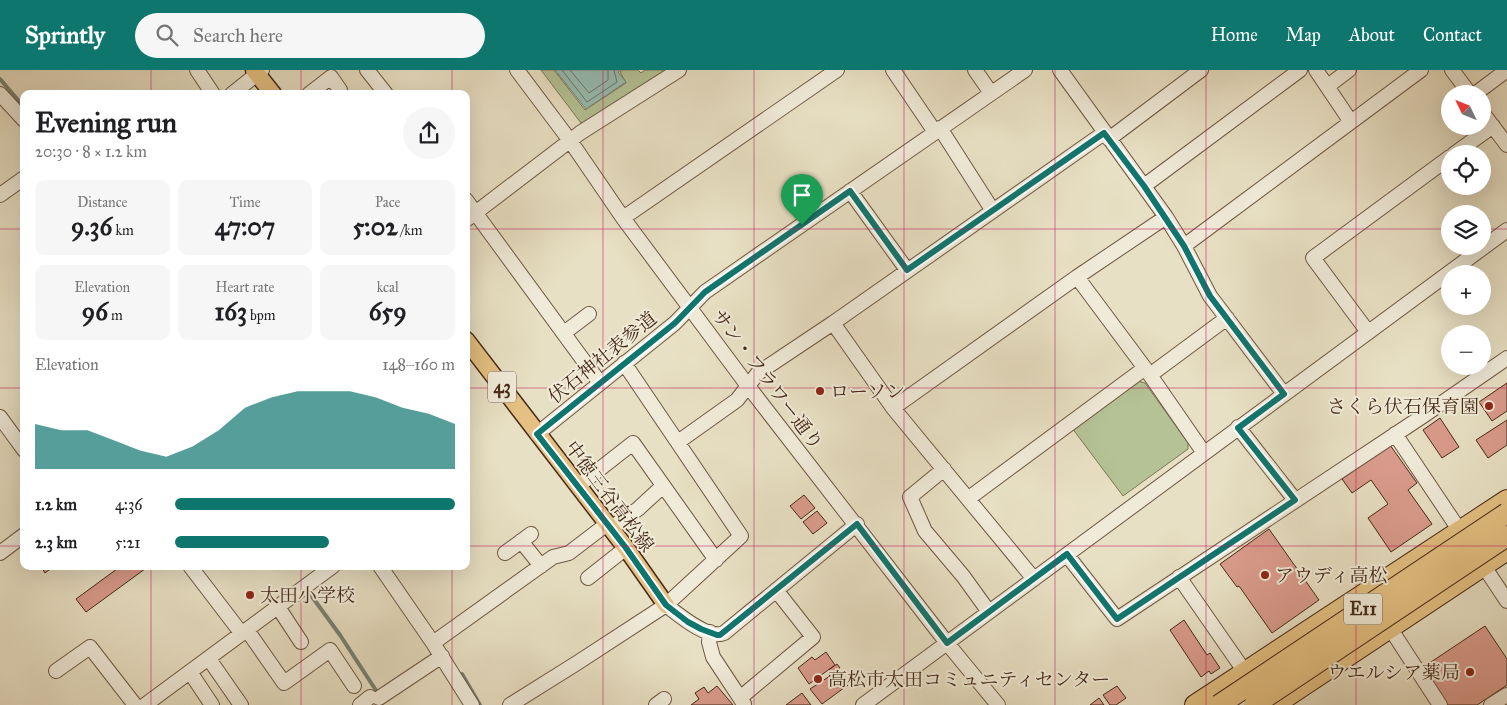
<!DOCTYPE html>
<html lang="en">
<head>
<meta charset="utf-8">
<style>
	body { margin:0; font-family:"IM FELL Great Primer","Noto Serif JP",serif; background:#f6f6f6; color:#202124; height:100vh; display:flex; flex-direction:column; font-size:19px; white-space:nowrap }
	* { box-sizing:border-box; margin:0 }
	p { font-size:16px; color:#757577 }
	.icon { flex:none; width:28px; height:28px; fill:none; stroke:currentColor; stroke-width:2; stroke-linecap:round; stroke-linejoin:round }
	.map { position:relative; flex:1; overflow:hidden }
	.panel { position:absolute; left:20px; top:20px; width:450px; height:480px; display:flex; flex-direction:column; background:#fff; border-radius:10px; box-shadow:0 5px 20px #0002 }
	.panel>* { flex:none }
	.needle { width:32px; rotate:313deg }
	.controls { position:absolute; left:1441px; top:15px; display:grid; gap:10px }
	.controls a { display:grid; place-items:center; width:50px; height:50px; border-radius:50%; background:#fff; box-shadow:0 5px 20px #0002; font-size:25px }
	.pin { position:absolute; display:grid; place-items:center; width:42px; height:42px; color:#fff; margin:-51px -21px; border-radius:50% 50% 50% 0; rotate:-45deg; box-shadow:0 0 5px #0007 }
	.pin .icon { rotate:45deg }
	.round { display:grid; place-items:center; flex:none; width:52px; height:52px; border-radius:26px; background:#f6f6f6 }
	.overview { display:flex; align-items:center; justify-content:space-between; height:85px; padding:0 15px }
	h1 { font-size:28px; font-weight:800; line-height:38px }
	.metrics { display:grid; grid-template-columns:repeat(3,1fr); gap:8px; height:85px; padding:5px 15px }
	.metrics div { display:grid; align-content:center; border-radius:10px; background:#f6f6f6; text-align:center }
	.metrics b { font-size:25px; font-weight:800 }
	.metrics small { font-size:14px; font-weight:400 }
	.metrics p { font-size:14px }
	.chart { height:140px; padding:10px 15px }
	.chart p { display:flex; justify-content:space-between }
	.chart svg { width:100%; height:90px; margin-top:5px; fill:#0f766e; opacity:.7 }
	ul { padding:0 15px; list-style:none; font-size:16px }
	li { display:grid; grid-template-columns:80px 60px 1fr; align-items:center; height:38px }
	li i { height:12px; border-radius:6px; background:#0f766e }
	header { display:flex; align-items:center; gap:30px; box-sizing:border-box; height:70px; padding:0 25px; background:#0f766e; color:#fff }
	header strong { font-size:24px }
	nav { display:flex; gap:28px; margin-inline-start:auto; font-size:18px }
	.search { width:350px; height:45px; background:#f6f6f6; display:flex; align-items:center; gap:12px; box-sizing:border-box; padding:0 18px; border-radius:28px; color:#757577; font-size:19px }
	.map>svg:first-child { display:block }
	.green { fill:#b4c295; stroke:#7d7656 }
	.water { fill:#97bdb3; stroke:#778274 }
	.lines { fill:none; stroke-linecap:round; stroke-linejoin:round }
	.shore { stroke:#6e7364; stroke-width:1 }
	.stream { stroke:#778274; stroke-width:4 }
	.building { fill:#da9b8c; stroke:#462916 }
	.minor-casing { stroke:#6e5742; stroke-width:16 }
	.major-casing { stroke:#462916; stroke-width:19 }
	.highway-casing { stroke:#462916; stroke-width:22 }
	.minor { stroke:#f0ebd9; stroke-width:14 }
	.major { stroke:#e4c082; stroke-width:16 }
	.highway { stroke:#e4c082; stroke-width:20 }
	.highway-bridge-casing { stroke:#462916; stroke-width:22; stroke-linecap:butt }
	.highway-bridge { stroke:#e4c082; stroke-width:20 }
	.route-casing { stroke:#fff; stroke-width:10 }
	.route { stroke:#0f766e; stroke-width:6 }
	.grid { fill:none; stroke:#c2185b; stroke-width:1; stroke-opacity:0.55 }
	.poi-dot { fill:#8f2418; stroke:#f0ebd9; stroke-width:2 }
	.labels { text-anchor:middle; stroke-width:4; stroke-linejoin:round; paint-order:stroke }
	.shield { fill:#f0ebd9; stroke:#796350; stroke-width:1 }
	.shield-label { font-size:18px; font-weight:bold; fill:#462916 }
	.street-label { font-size:19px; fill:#462916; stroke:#f0ebd9 }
	.poi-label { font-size:19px; fill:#462916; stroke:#f0ebd9; text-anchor:start }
</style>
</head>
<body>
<header>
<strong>Sprintly</strong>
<div class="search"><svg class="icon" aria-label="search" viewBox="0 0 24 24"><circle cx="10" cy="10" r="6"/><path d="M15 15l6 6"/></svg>Search here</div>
<nav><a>Home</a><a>Map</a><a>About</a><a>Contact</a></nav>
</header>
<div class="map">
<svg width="1507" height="635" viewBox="0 0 1507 635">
	<rect width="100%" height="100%" fill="#e8e0c4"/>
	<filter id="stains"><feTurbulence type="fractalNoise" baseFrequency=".004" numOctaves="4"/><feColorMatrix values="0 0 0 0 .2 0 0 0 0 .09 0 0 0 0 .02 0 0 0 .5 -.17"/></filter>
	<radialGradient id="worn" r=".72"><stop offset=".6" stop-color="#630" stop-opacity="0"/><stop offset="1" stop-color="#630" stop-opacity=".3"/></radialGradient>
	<!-- green -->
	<path class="green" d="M 541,0 L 554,0 L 585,40 L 626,13 L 620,2 L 623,0 L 638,0 L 641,3 L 645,0 L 668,0 L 587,54 L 581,53 Z
		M 1138,311 L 1145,313 L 1188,373 L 1188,379 L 1123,426 L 1072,358 Z"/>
	<!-- water -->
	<path class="water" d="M 555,0 L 621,0 L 618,2 L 626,12 L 586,39 Z"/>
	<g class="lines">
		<!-- shore -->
		<path class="shore" d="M 562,0 L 587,32 L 617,12 L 614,0
			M 570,0 L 589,23 L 608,10 L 608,0"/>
		<!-- stream -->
		<path class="stream" d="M 0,9 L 24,37
			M 310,524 L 340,565 L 379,625
			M 462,604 L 480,635"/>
	</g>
	<!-- building -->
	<path class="building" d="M 1507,313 L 1507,341 L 1492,351 L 1479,332 Z
		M 1440,348 L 1459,377 L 1442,388 L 1423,360 Z
		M 1507,350 L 1507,375 L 1488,388 L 1476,370 Z
		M 1390,375 L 1417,413 L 1408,420 L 1432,454 L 1391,482 L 1368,448 L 1388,434 L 1371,410 L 1352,423 L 1342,409 Z
		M 804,425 L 815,438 L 801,449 L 790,436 Z
		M 817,441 L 827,453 L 813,464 L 803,452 Z
		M 1269,459 L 1319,530 L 1272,563 L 1239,516 L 1237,517 L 1220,494 Z
		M 41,496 L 54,496 L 45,503 Z
		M 121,496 L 149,496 L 86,542 L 76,529 Z
		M 1184,550 L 1207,585 L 1210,583 L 1220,598 L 1211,604 L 1209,601 L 1201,607 L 1170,560 Z
		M 1485,556 L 1507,589 L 1507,615 L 1477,635 L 1447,635 L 1422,598 Z
		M 826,582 L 835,595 L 809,614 L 798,598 L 812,587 L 815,590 Z
		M 837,594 L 840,598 L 837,601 L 848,615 L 822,634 L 810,619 L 830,606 L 827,601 Z
		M 717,616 L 733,635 L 691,635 L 699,629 L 695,623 L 704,617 L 708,623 Z
		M 1117,616 L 1126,628 L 1116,635 L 1110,635 L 1103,625 Z
		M 802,623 L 811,635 L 786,635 Z
		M 1099,628 L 1104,635 L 1090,635 Z"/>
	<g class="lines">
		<defs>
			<path id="minor" d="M 197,0 L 213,24
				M 367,0 L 386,24
				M 517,0 L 571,72 L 623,148 L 748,316 L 947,573 L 998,635
				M 893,0 L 935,62
				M 975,0 L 991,23
				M 1060,0 L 1166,147 L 1184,176 L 1210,226 L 1284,324
				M 1316,0 L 1351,52
				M 1452,0 L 1470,24
				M 1328,16 L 1349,0
				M 0,24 L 24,50
				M 232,24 L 262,0
				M 309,24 L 331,7 L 340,20
				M 1475,24 L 1507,0
				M 1482,42 L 1507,75
				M 940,58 L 993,141
				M 1109,69 L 1201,0
				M 1454,84 L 1493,56
				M 1144,116 L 1300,0
				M 850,121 L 907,200
				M 0,125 L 24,108
				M 466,130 L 600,313
				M 623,148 L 837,0
				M 466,150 L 580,63 L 679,0
				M 1184,176 L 1421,0
				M 1077,207 L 1150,305 L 1204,383
				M 833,253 L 893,338 L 1034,509
				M 1368,262 L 1313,188 L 1450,87
				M 564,263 L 589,244
				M 1150,305 L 1227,248
				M 893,338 L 1077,207 L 1166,147
				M 0,347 L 24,380
				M 1238,357 L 1295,430
				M 537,364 L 675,253 L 705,222 L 1025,0
				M 1395,364 L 1464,467
				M 678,372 L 737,330 L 758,303 L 833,253 L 1104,63
				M 944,399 L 910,427 L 925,461 L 963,506 L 989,542
				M 578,416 L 633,373 L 716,490
				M 969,428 L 1145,298
				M 611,458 L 638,439 L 663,416
				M 521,471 L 541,496
				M 0,483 L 24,465
				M 505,483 L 531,464
				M 1067,485 L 1117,549 L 1423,346 L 1507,288
				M 1479,489 L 1507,531
				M 190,496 L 242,564
				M 380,496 L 433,573 L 472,635
				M 1179,507 L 1245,602
				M 588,508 L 626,478
				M 666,535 C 679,545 708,570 724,563 L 857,454
				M 278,537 L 301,572
				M 1390,558 L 1440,635
				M 247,560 L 284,613 L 330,580 L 354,616
				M 710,562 L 709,572 L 713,587 L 744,634
				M 433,573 L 553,487 L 569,483 L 607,454
				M 209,589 L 241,635
				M 56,601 L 90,577 L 135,635
				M 190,602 L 212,635
				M 379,628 L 442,586
				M 740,628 L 813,567 L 776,520
				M 145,635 L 333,496
				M 360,635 L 370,627
				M 510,635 L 577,593 L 666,535 L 741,466 L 624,293
				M 656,635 L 664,629
				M 863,635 L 1507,160
				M 1491,635 L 1507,625"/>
			<path id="major" d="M 254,0 L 273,24
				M 466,270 L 626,478 L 666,535"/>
			<path id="highway" d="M 1195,635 L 1507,430
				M 1274,635 L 1507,480"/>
		</defs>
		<!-- minor casing -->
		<use href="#minor" class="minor-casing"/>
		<!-- major casing -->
		<use href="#major" class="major-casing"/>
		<!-- highway casing -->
		<use href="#highway" class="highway-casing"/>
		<!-- minor -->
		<use href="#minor" class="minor"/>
		<!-- major -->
		<use href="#major" class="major"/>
		<!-- highway -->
		<use href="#highway" class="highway"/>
		<defs>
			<path id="highway-bridge" d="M 1219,635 L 1507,443
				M 1254,635 L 1507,466"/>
		</defs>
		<!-- highway-bridge casing -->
		<use href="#highway-bridge" class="highway-bridge-casing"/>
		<!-- highway-bridge -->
		<use href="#highway-bridge" class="highway-bridge"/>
	</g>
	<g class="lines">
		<defs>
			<path id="route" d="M 1104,63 L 1144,116 L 1184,176 L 1210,226 L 1284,324 L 1238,358 L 1295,430 L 1117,549 L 1067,484 L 947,573 L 857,454 L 720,565 L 717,565 L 701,559 L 688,552 L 666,535 L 626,478 L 537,364 L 675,253 L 705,222 L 850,121 L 907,200 Z"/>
		</defs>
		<!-- route casing -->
		<use href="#route" class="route-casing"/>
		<!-- route -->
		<use href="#route" class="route"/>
	</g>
	<!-- grid -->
	<path class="grid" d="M 151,0 L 151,24M 301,0 L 301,24M 452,0 L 452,24M 603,0 L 603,635M 754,0 L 754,635M 904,0 L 904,635M 1055,0 L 1055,635M 1206,0 L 1206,635M 1356,0 L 1356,635M 0,159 L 24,159M 466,159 L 1450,159M 1482,159 L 1507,159M 0,318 L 24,318M 466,318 L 1507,318M 0,476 L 24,476M 466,476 L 1507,476M 151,496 L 151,635M 301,496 L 301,635M 452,496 L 452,635"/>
	<!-- markers -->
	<g class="poi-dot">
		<circle cx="820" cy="321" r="5"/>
		<circle cx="1489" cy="336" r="5"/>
		<circle cx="1265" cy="505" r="5"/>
		<circle cx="250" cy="525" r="5"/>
		<circle cx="1470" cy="602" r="5"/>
		<circle cx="818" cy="609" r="5"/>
	</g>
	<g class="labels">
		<!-- shield labels -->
		<g class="shield">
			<rect x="488" y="301.5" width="28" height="31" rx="4"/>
			<rect x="1344" y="523.5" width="38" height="31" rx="4"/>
		</g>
		<g class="shield-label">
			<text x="502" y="323">43</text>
			<text x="1363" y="545">E11</text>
		</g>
		<!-- street labels -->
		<g class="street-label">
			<text transform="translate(602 287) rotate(-39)" y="7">伏石神社表参道</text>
			<text transform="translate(768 309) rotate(53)" y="7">サン・フラワー通り</text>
			<text transform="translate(610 426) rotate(53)" y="7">中徳三谷高松線</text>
		</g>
		<!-- poi labels -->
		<g class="poi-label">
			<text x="830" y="328">ローソン</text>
			<text x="1479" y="343" text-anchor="end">さくら伏石保育園</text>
			<text x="1275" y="512">アウディ高松</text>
			<text x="260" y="532">太田小学校</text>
			<text x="1460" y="609" text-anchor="end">ウエルシア薬局</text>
			<text x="828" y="616">高松市太田コミュニティセンター</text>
		</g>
	</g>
	<rect width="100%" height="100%" filter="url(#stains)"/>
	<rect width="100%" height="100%" fill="url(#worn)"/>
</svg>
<div class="controls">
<a><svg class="needle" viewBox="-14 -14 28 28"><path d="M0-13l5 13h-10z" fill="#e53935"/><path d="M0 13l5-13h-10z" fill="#757577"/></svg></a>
<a><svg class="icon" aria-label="locate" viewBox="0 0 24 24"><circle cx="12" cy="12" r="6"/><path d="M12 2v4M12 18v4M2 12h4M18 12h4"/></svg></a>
<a><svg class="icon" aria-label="layers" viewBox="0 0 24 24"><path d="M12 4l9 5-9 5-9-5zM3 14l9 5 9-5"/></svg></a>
<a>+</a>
<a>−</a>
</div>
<div class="pin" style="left:802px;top:155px;background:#1e9e55"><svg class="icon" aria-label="arrive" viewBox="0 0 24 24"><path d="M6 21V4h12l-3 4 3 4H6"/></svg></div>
<section class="panel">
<div class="overview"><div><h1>Evening run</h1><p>20:30 · 8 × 1.2 km</p></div><a class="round"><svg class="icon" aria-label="share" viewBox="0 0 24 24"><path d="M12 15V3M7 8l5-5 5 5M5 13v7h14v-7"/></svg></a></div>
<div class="metrics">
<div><p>Distance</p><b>9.36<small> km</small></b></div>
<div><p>Time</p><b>47:07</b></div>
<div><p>Pace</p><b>5:02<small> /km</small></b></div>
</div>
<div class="metrics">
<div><p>Elevation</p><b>96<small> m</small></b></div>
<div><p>Heart rate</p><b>163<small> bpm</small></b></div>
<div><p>kcal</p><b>659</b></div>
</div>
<div class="chart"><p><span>Elevation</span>148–160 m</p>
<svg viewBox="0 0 160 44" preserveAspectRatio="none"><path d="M0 44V22L10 25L20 25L30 30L40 35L50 38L60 33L70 25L80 14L90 9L100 6L110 6L120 6L130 9L140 14L150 17L160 22V44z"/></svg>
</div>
<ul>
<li><b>1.2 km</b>4:36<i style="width:100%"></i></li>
<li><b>2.3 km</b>5:21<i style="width:55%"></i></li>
</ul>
</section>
</div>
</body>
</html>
